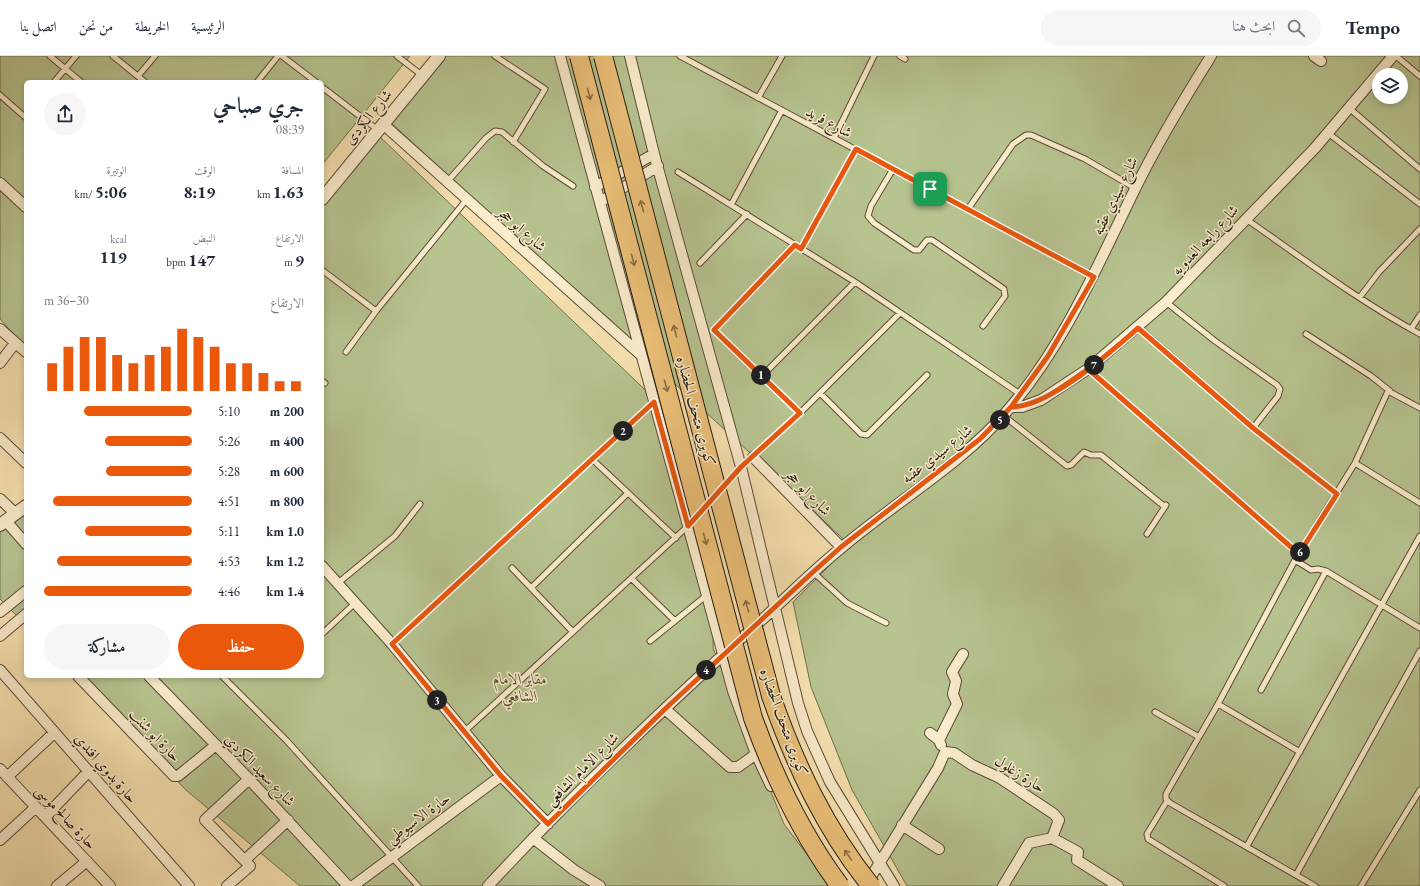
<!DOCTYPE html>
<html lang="ar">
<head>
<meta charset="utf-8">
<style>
	body { margin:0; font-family:"EB Garamond",Amiri,serif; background:#f6f6f7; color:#1f2937; direction:rtl; height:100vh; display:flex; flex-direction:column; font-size:15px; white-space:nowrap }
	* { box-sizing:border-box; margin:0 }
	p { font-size:13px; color:#747a83 }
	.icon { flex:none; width:22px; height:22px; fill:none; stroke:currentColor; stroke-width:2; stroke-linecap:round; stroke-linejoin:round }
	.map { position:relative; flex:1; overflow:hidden; direction:ltr }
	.details { position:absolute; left:24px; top:24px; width:300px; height:598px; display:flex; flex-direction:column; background:#fff; border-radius:6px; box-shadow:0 2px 6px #0003; direction:rtl }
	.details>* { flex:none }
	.fabs { position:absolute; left:1372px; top:12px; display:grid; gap:8px }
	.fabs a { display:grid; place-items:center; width:36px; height:36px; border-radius:50%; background:#fff; box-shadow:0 2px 6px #0003; font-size:20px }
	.pin { position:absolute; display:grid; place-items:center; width:34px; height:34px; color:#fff; margin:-17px; border-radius:8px; box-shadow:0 2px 6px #0006 }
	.km { position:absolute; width:20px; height:20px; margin:-10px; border-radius:50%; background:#222; color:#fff; font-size:11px; line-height:20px; text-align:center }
	.round { display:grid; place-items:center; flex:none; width:42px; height:42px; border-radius:21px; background:#f6f6f7 }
	.headline { display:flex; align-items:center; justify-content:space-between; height:68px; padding:0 20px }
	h1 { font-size:22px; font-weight:700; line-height:30px }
	.figures { display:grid; grid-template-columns:repeat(3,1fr); gap:6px; height:68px; padding:4px 20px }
	.figures div { display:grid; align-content:center }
	.figures b { font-size:17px; font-weight:700 }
	.figures small { font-size:11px; font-weight:400 }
	.figures p { font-size:11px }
	.chart { height:112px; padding:8px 20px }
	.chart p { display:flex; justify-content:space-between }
	.chart svg { width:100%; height:72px; margin-top:4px; stroke:#ea580c; stroke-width:6 }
	.primary-button { display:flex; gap:8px; margin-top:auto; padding:8px 20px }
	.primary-button a { flex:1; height:46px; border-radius:24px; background:#ea580c; color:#fff; font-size:16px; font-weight:700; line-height:46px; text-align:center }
	.primary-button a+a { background:#f6f6f7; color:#1f2937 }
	ul { padding:0 20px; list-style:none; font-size:13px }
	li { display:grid; grid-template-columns:64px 48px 1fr; align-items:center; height:30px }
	li i { height:10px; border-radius:5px; background:#ea580c }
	header { display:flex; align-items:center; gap:24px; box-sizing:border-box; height:56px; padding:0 20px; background:#fff; border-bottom:1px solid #e0e1e3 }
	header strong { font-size:19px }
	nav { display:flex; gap:22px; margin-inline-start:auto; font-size:14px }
	.search { width:280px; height:36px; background:#f6f6f7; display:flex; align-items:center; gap:10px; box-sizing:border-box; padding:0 14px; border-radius:22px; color:#747a83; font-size:15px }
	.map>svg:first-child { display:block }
	.green { fill:#b7c490; stroke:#6e6f50; fill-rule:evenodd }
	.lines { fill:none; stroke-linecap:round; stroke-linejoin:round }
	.service-casing { stroke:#594c39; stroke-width:7 }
	.minor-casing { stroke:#594c39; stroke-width:12 }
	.tertiary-casing { stroke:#594c39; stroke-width:14 }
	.service { stroke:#faeccc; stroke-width:5 }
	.minor { stroke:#faeccc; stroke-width:10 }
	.tertiary { stroke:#faeccc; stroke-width:12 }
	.motorway-bridge-casing { stroke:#241a11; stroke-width:20; stroke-linecap:butt }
	.motorway-bridge { stroke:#ecc078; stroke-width:18 }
	.oneway { stroke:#886d44 }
	.route-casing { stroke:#fff; stroke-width:8 }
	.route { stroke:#ea580c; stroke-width:5 }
	.labels { text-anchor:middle; stroke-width:3; stroke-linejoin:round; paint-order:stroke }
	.street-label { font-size:15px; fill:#241a11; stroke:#faeccc }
	.park-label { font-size:15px; font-style:italic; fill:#504d37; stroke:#faeccc }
</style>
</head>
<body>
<header>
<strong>Tempo</strong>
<div class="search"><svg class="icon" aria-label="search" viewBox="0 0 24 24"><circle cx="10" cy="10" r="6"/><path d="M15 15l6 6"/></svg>ابحث هنا</div>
<nav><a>الرئيسية</a><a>الخريطة</a><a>من نحن</a><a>اتصل بنا</a></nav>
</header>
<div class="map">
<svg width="1420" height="830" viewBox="0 0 1420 830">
	<rect width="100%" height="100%" fill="#f7e1b0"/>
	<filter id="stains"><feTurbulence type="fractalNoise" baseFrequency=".005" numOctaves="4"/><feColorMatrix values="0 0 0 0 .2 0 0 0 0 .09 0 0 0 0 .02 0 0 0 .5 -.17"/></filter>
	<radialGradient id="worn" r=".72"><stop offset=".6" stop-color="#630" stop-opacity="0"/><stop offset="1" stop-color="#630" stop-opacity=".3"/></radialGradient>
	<!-- green -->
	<path class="green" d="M 0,0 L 410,0 L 322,109 L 322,26 L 26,26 L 26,292 L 0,263 Z
		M 443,0 L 1420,0 L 1420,830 L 907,830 L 852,734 L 811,631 L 793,546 L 850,489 L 389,65 ZM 1379,19 L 1401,19 L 1401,41 L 1379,41 Z
		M 378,79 L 661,349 L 714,546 L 713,592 L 784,768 L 831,830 L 300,830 L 186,734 L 75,620 L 322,620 L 322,148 Z
		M 26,452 L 26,569 L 0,543 L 0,472 Z"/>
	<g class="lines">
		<defs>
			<path id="service" d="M 50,0 L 81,26
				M 113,0 L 145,26
				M 282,0 L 316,26
				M 397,0 L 423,20
				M 495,0 L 545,33 L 513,86
				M 680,0 L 1093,220
				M 900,0 L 905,3
				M 1396,0 L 1420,20
				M 138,20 L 155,0
				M 54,26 L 76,0
				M 257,26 L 278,0
				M 322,31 L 378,74
				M 0,39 L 26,62
				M 758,42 L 782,0
				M 1349,52 L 1420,113
				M 1328,77 L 1420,148
				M 834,82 L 874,0
				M 893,113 L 871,150 L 868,160 L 874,167 L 914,194 L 919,194 L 927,184 L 932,184 L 1004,233 L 1005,240 L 983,270
				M 678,116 L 855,226 L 1020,338
				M 447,126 L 486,82 L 495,75 L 502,76 L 543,110 L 573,130
				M 731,149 L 782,54
				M 968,153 L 1013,88 L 1026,79 L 1031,79 L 1085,103 L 1135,132
				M 1246,163 C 1302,202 1359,245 1420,278
				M 795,189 L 714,274 L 800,357
				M 801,193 L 856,93
				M 700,207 L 747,158
				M 322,214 L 376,255
				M 1360,241 L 1379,216 L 1420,173
				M 1166,246 L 1215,285 L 1277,329 L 1280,333 L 1278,340 L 1253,372
				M 1138,271 L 1253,372 L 1337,438
				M 1411,273 L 1420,259
				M 1306,278 L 1371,320 L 1390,335
				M 346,296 L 376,255 L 467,143
				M 1088,313 L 1299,498
				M 762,320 L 855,226
				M 322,325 L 325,327
				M 820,337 L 861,378 L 867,379 L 927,319
				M 1004,360 L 1067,410 L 1071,409 L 1084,396 L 1091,399 L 1101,399 L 1165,451
				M 592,403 L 676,482
				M 1355,407 L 1420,447
				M 721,433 L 741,411 L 800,357 L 900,257
				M 703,454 L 715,441
				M 1147,478 L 1166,449
				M 1295,504 L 1311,514 L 1318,513 L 1326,515 L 1420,572
				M 512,512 L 573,576
				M 813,516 L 847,547 L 886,567
				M 632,523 L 675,565
				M 338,527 L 395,480 L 420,448
				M 531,532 L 628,437
				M 322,578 L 355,547
				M 650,585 L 707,539
				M 392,588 L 654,346
				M 222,620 L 287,685 L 418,830
				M 1261,634 L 1326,515
				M 1218,648 L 1300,696
				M 1155,656 L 1199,681
				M 464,676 L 688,470
				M 1167,745 L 1147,778 L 1148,783 L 1224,830
				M 1247,790 L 1420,480
				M 1296,819 L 1420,595
				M 1315,830 L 1170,747 L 1166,743 L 1166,738 L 1218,648 L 1295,504 L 1355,407 L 1388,335 L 1420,352
				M 1361,830 L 1420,734"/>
			<path id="minor" d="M 560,0 L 733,635 L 756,698 L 771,730
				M 630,0 L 654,98 L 741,411 L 798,647 L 807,675 L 830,726 L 894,830
				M 1314,0 L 1321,5
				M 383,68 L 641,299
				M 0,127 L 26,151
				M 595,131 L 654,98
				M 600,146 L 658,110
				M 0,273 L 26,296
				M 0,307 L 15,287
				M 1011,351 L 1022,351 L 1041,344 L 1088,313 L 1166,246 L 1315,92 L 1393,0
				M 0,382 L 26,407
				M 753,401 L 841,491
				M 0,443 L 16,458
				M 6,465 L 26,488
				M 322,510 L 392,588 L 501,720 L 548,768
				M 0,556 L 26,535
				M 0,580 L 26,558
				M 0,614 L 189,830
				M 78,620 L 174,720 L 178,720 L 216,689
				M 149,620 L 249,723 L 348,830
				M 665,653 L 730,711 L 738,711 L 756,698
				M 930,677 L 939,684 L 941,689
				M 939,684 L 957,648 L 953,638 L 956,625 L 952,616 L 963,598
				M 0,713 L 110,830
				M 7,721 L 54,677
				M 45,761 L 89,715
				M 902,769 L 939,793
				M 533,782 L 574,814 L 600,830
				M 0,784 L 36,751
				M 245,804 L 288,764
				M 866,829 L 938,712 L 945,696 L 954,697 L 972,709 L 1000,722 L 1054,758 L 1059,764 L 1052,782
				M 57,830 L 87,805
				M 227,830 L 250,810 L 205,764 L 249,723
				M 353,830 L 501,720
				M 488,830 C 575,736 670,646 765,561 C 790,538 814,514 840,493 C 895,446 961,409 1008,354 C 1065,288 1098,208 1136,131 C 1158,86 1184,43 1211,0
				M 1003,830 L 1029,787 L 1052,782 L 1078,796 L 1077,804 L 1118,830"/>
			<path id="tertiary" d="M 322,143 L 439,0
				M 0,469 L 26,450"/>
		</defs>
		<!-- service casing -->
		<use href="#service" class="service-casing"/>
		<!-- minor casing -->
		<use href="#minor" class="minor-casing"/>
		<!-- tertiary casing -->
		<use href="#tertiary" class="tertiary-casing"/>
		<!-- service -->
		<use href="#service" class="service"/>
		<!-- minor -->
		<use href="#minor" class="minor"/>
		<!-- tertiary -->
		<use href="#tertiary" class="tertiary"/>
		<defs>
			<path id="motorway-bridge" d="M 579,0 L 753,662 C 775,723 802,779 840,830
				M 603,0 L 771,640 C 795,708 825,773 871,830"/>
		</defs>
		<!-- motorway-bridge casing -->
		<use href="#motorway-bridge" class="motorway-bridge-casing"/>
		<!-- motorway-bridge -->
		<use href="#motorway-bridge" class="motorway-bridge"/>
	</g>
	<!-- one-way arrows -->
	<defs><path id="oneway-shaft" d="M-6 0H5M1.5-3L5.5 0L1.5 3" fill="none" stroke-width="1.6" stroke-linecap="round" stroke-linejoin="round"/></defs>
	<g class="oneway">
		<use href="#oneway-shaft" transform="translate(589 38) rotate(75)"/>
		<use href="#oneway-shaft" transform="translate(642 150) rotate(-105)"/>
		<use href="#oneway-shaft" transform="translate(633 204) rotate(75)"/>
		<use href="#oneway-shaft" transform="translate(675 275) rotate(-105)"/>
		<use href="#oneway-shaft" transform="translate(666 330) rotate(75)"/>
		<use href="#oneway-shaft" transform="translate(705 483) rotate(75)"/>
		<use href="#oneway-shaft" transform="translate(747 550) rotate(-105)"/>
		<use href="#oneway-shaft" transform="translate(848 799) rotate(-125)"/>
	</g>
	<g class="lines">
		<defs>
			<path id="route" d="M 930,133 L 856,93 L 801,193 L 795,189 L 714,274 L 800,357 L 741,411 L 688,470 L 654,346 L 392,588 L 501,720 L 548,768 L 665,653 L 813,516 L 841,491 L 980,383 L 1011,351 C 1041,350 1064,329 1088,313 L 1299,498 L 1337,438 L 1253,372 L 1138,272 C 1108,298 1051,350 1011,351 L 1048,300 L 1094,221 L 930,133"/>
		</defs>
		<!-- route casing -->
		<use href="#route" class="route-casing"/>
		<!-- route -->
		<use href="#route" class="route"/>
	</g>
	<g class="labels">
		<!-- street labels -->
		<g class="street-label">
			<text transform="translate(368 61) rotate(-51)" y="5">شارع الكردى</text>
			<text transform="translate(829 66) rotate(28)" y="5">شارع فريد</text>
			<text transform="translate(1115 140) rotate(-64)" y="5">شارع سيدي عقبه</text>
			<text transform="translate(522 173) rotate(42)" y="5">شارع ابو حجر</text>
			<text transform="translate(1205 184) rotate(-47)" y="5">شارع رابعه العدويه</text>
			<text transform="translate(696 355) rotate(75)" y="5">كوبرى متحف الحضاره</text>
			<text transform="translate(937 398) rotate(-38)" y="5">شارع سيدي عقبه</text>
			<text transform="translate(808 436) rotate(46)" y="5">شارع ابو حجر</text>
			<text transform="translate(784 666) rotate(70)" y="5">كوبرى متحف الحضاره</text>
			<text transform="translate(155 679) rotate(46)" y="5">حارة ابو شنب</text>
			<text transform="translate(106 712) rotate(49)" y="5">حارة بدوي افندي</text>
			<text transform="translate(582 713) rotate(-45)" y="5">شارع الامام الشافعي</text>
			<text transform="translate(260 714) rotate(46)" y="5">شارع سعيد الكردي</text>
			<text transform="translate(1020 718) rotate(32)" y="5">حارة زغلول</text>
			<text transform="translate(66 761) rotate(47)" y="5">حارة صالح موسى</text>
			<text transform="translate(418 762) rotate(-36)" y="5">حارة الاسيوطي</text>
		</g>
		<!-- park labels -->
		<g class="park-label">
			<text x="520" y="628">مقابر الامام<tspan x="520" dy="17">الشافعي</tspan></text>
		</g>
	</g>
	<rect width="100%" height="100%" filter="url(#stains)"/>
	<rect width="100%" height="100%" fill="url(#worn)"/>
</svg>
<div class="fabs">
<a><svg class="icon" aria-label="layers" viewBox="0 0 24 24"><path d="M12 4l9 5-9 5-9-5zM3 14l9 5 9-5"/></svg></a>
</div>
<div class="pin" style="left:930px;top:133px;background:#1e9e55"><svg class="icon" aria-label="arrive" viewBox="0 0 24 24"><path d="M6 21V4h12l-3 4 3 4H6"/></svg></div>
<b class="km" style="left:761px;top:319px">1</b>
<b class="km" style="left:623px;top:375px">2</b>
<b class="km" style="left:437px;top:644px">3</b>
<b class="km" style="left:706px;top:614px">4</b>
<b class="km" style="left:1000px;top:364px">5</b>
<b class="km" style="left:1300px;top:496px">6</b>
<b class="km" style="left:1094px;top:309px">7</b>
<section class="details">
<div class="headline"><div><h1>جري صباحي</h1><p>08:39</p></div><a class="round"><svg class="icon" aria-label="share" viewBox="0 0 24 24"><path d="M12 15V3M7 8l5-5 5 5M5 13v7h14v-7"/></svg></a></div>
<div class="figures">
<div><p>المسافة</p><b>1.63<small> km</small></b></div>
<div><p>الوقت</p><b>8:19</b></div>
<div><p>الوتيرة</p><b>5:06<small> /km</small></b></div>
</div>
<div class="figures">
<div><p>الارتفاع</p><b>9<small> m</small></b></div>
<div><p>النبض</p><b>147<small> bpm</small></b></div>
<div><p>kcal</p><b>119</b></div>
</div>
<div class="chart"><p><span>الارتفاع</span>30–36 m</p>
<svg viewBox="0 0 160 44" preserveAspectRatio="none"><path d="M5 44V27M15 44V17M25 44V11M35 44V11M45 44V22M55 44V27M65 44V22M75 44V17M85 44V6M95 44V11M105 44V17M115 44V27M125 44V27M135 44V33M145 44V38M155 44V38"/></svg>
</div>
<ul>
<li><b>200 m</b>5:10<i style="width:73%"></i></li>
<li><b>400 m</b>5:26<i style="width:59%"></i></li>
<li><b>600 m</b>5:28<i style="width:58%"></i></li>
<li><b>800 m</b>4:51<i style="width:94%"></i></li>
<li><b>1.0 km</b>5:11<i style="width:72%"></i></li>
<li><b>1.2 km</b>4:53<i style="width:91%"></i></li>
<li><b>1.4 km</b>4:46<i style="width:100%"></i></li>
</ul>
<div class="primary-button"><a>حفظ</a><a>مشاركة</a></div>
</section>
</div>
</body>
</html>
